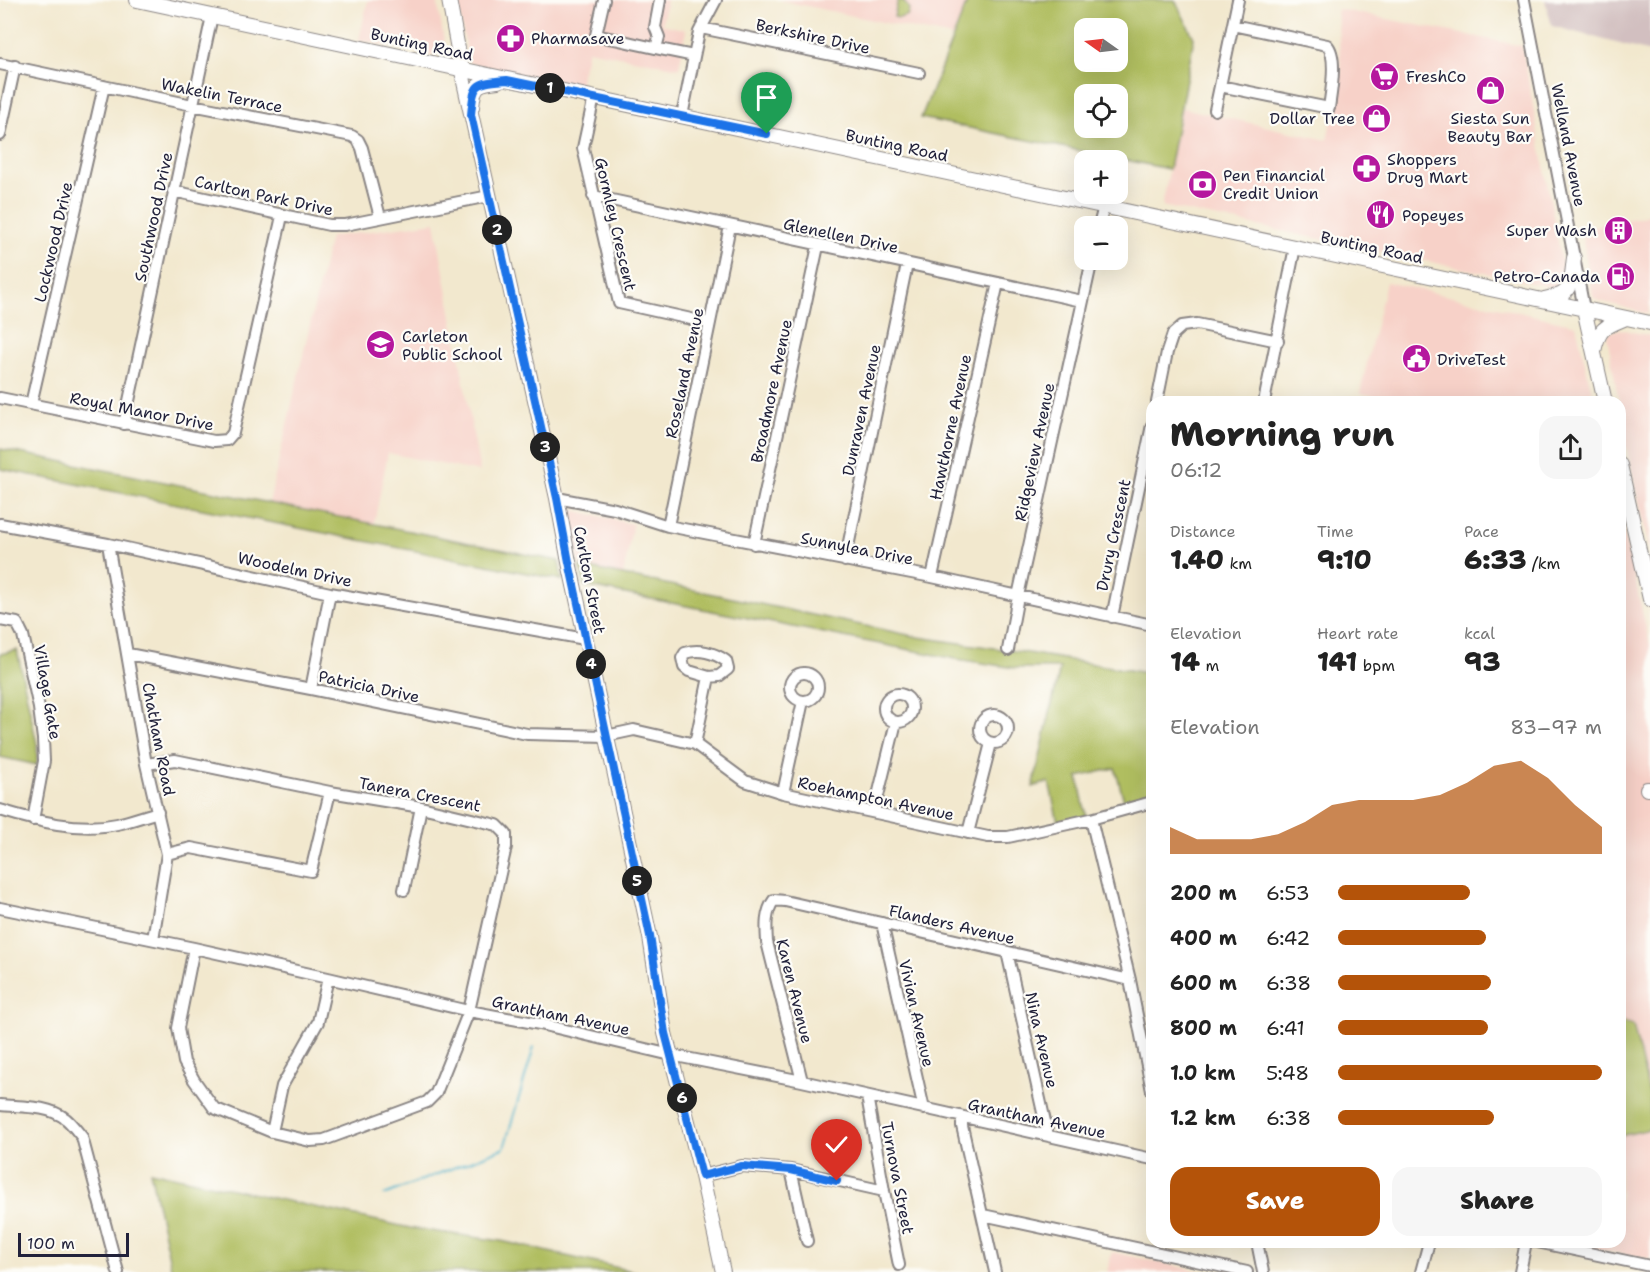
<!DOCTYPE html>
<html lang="en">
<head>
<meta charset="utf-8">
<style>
	body { margin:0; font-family:"Shantell Sans",sans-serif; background:#f6f6f6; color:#222; height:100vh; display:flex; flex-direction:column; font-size:22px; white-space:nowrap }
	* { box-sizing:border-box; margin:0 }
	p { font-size:20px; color:#767676 }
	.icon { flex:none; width:33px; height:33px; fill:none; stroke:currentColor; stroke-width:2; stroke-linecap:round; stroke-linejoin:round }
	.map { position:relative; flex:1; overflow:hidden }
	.drawer { position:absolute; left:1146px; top:396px; width:480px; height:852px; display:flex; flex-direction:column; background:#fff; border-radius:18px; box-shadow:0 6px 24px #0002 }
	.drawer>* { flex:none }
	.needle { width:39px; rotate:284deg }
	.fabs { position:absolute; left:1074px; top:18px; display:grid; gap:12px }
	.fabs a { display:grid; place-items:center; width:54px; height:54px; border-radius:12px; background:#fff; box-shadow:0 6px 24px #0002; font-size:30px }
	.scale { position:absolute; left:18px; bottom:15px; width:111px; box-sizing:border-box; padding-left:6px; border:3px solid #22223b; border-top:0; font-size:16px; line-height:21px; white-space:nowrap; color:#22223b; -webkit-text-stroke:4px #fdfcf7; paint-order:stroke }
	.pin { position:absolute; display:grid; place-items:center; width:51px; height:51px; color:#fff; margin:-62px -26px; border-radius:50% 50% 50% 0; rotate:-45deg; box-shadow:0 0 6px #0007 }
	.pin .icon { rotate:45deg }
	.km { position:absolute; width:30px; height:30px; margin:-15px; border-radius:50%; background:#222; color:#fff; font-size:16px; line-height:30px; text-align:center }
	.round { display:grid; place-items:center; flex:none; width:63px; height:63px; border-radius:18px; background:#f6f6f6 }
	.head { display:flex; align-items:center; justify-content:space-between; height:102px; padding:0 24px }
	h1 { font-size:33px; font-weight:800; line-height:45px }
	.stats { display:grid; grid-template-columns:repeat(3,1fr); gap:9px; height:102px; padding:6px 24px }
	.stats div { display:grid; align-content:center }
	.stats b { font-size:26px; font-weight:800 }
	.stats small { font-size:16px; font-weight:400 }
	.stats p { font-size:16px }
	.chart { height:168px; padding:12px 24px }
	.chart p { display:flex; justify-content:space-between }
	.chart svg { width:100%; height:108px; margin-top:6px; fill:#b45309; opacity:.7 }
	.cta { display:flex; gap:12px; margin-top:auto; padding:12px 24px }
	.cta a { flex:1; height:69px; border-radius:18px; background:#b45309; color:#fff; font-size:24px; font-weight:800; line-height:69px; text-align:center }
	.cta a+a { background:#f6f6f6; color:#222 }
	ul { padding:0 24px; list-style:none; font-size:20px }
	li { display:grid; grid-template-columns:96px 72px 1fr; align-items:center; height:45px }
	li i { height:15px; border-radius:8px; background:#b45309 }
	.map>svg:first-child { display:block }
	.built { fill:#f7d1c8 }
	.industrial { fill:#d2bfc0 }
	.green { fill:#b0be60; stroke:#69704e; stroke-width:1.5; fill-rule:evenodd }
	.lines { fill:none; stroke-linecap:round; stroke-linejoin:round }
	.stream { stroke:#49afc8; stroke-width:2 }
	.minor-casing { stroke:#8a8584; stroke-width:14 }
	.major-casing { stroke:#8a8584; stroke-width:16 }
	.minor { stroke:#fff; stroke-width:10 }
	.major { stroke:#fff; stroke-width:14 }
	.route-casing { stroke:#fff; stroke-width:12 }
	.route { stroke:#1a73e8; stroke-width:8 }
	.labels { text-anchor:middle; stroke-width:4.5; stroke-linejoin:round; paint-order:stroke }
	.street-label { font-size:16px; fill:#22223b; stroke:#fdfcf7 }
	.poi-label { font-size:16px; fill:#22223b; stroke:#fdfcf7; text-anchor:start }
</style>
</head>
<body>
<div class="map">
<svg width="1650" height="1272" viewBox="0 0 1650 1272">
	<rect width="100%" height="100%" fill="#fdfcf7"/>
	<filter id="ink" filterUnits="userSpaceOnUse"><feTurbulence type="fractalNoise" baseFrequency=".0167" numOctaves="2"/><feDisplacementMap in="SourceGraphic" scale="12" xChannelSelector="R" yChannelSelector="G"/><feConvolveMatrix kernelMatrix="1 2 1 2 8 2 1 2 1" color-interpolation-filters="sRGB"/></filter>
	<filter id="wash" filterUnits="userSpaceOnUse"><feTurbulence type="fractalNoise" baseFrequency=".008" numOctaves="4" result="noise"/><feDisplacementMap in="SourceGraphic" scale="24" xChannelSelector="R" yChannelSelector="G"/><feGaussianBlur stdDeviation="1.35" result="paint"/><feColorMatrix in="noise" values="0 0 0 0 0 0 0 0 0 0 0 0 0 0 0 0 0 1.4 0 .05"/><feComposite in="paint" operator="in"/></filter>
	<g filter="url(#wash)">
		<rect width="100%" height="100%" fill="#f2e8ce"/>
		<!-- built -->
		<path class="built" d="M 368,0 L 437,0 L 445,47 L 434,55 L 359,40 Z
			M 457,0 L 667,0 L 662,24 L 686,30 L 679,68 L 588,50 L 579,87 L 469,63 Z
			M 779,0 L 968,0 L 952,37 Z
			M 1337,9 L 1522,46 L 1565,280 L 1561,289 L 1162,206 L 1182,108 L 1327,140 L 1341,73 Z
			M 1650,215 L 1650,303 L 1648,314 L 1597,300 L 1593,297 L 1581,229 Z
			M 435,222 L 480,472 L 388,453 L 374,524 L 269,503 L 330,237 Z
			M 1386,282 L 1576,325 L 1594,402 L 1399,402 L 1360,393 Z
			M 1620,329 L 1650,336 L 1650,551 L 1626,445 L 1620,410 L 1620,402 L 1619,402 L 1607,335 L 1611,332 Z
			M 568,509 L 633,524 L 623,576 L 580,566 Z
			M 1620,515 L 1650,646 L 1650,1097 L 1633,1025 L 1620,1021 Z
			M 1650,1129 L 1650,1259 L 1576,1245 L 1575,1242 L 1620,1242 L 1620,1136 Z
			M 1112,1252 L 1204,1272 L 1107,1272 Z"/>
		<!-- industrial -->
		<path class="industrial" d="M 1545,0 L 1650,0 L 1650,52 L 1552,26 Z"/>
		<!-- green -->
		<path class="green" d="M 898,0 L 903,1 L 909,8 L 908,15 L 899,18 L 894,17 Z
			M 968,0 L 1175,0 L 1194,38 L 1169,169 L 921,118 ZM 1118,28 L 1118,62 L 1084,62 L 1084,28 ZM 1084,94 L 1118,94 L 1118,128 L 1084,128 Z
			M 0,449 L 559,561 L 562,580 L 0,469 Z
			M 580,566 L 918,637 L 1022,652 L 1152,674 L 1152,794 L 1124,801 L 1115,768 L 1078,777 L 1086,816 L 1058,822 L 1049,782 L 1033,787 L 1060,668 L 1015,668 L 956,659 L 585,586 Z
			M 17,650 L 37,744 L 37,765 L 0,757 L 0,654 Z
			M 1620,1021 L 1633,1025 L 1650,1097 L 1650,1129 L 1620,1136 Z
			M 150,1171 L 410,1228 L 501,1241 L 636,1272 L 172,1272 Z"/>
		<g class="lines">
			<!-- stream -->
			<path class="stream" d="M 384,1195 L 504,1148 L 534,1047"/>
		</g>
	</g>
	<g filter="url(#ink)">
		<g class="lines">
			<defs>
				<path id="minor" d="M 604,0 L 596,35 C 605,38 611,38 619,40 C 644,46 669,51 694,56
					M 1524,0 L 1584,309
					M 701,28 L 919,73
					M 656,48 L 659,37 L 655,27 L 660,0
					M 0,64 L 192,105 L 352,136 L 358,140 L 362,148 L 380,217
					M 1220,86 L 1329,108 C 1331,93 1338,56 1327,45 L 1233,25
					M 594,97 L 583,148 L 619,303 L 709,323
					M 1215,110 L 1238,0
					M 682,116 L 699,32 L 716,0
					M 0,135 L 15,66
					M 173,191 L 329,225 L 345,225 L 489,196
					M 593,196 L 1082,301
					M 1099,226 L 1104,206
					M 0,398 L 214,441 L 227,440 L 233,433 L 282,216
					M 1157,402 L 1167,352 L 1173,334 L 1182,326 L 1197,324 L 1278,341
					M 1264,402 L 1295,247
					M 31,404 L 104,86
					M 124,424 L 212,16
					M 557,498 L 615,509 L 668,526 L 932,577 L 1152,625
					M 0,524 L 108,544 L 330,593 L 585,639
					M 668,526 L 730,226
					M 108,544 L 146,764 L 167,854 L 153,939
					M 754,544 L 818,246
					M 845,561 L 907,264
					M 932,577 L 998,283
					M 1112,617 L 1152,425
					M 0,620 L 17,623 L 23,635 L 39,708 L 43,739 L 44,761 L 33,820
					M 1008,650 L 1018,596 L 1092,260
					M 128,654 L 311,689 L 527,734 L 606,736 L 634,730 L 695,744 L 745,781 L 783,793 L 988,837 L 1008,837 L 1091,819 L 1152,802
					M790 687a14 14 0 1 1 28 0a14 14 0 1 1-28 0Z
					M 311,689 L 330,593
					M884 708a14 14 0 1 1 28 0a14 14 0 1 1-28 0Z
					M980 729a14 14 0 1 1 28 0a14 14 0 1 1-28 0Z
					M 695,744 L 709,677 L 719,676 L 728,669 L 726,661 C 715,653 699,648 685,653 L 682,658 L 684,667 L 689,671 L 709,677
					M 146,764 L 175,760 L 330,792 L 421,807 L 497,825 L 506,834 L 506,847 L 469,1011 L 436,1093 L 427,1102 L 324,1140 L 310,1141 L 272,1132 L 214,1108 L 194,1080 L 184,1062 L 178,1028 L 194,948
					M 783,793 L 803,701
					M 0,810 C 36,821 79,832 117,824 C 130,821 144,816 158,812
					M 874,812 L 896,722
					M 1091,819 L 1130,980 L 1152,1091
					M 968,833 L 991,743
					M 167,854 L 191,848 L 311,871 L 330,792
					M 404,890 L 421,807
					M 0,908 L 194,948 L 328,978 L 469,1011 L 540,1024 L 671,1055 L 802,1081 L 1152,1159
					M 882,923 L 924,1109
					M 1007,952 L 1048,1135
					M 802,1081 L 767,942 C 766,927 765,912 774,900 L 785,901 L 1130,980
					M 867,1096 L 884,1191 L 899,1265
					M 0,1105 C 22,1107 48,1105 66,1119 C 72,1124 77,1131 82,1137 L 118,1272
					M 962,1117 L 962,1126 L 995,1272
					M 272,1132 L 282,1086 L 318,1022 L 328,978
					M 791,1170 L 807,1241
					M 702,1176 L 742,1166 L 791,1170 L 884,1191
					M 983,1215 L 1247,1272
					M 1257,1242 L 1263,1272
					M 1537,1242 L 1650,1266
					M 1421,1272 L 1429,1242
					M 1520,1272 L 1526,1242"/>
				<path id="major" d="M 137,0 L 1650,323
					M 449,0 L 464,82 L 557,498 L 569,562 L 650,937 L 665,1033 L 702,1176 L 723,1272
					M 472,107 C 474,85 477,83 498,81
					M 1544,299 C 1549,298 1555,297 1560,295 C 1573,290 1572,270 1574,258
					M 1584,309 L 1605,402
					M 1594,351 C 1599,328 1604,327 1626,318
					M 1620,465 L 1650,599
					M 1647,789 L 1650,789"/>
			</defs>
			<!-- minor casing -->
			<use href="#minor" class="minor-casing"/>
			<!-- major casing -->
			<use href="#major" class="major-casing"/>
			<!-- minor -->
			<use href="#minor" class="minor"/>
			<!-- major -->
			<use href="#major" class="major"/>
		</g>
	</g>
	<g class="lines" filter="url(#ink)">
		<defs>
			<path id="route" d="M 767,134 L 507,80 C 475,83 474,82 471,115 L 557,498 L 569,562 L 650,936 L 665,1033 L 702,1176 L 742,1166 L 791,1170 L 837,1181"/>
		</defs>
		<!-- route casing -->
		<use href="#route" class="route-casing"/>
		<!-- route -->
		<use href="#route" class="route"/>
	</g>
	<!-- icons -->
	<defs>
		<symbol id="pharmacy-disc" viewBox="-11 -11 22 22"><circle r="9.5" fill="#b5179e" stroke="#fdfcf7"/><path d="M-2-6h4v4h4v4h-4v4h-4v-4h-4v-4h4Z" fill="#fff"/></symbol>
		<symbol id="supermarket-disc" viewBox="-11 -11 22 22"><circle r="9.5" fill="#b5179e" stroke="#fdfcf7"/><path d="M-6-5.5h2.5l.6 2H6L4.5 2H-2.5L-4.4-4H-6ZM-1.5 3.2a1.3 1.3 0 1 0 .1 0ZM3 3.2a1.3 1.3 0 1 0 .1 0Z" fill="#fff"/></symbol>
		<symbol id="shop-disc" viewBox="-11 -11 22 22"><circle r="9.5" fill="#b5179e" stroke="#fdfcf7"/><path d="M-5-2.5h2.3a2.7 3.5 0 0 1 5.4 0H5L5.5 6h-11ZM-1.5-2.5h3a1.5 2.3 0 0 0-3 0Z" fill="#fff"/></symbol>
		<symbol id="bank-disc" viewBox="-11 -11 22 22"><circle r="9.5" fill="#b5179e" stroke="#fdfcf7"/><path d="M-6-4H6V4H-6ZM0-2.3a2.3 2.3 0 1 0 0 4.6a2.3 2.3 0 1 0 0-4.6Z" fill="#fff"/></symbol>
		<symbol id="restaurant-disc" viewBox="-11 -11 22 22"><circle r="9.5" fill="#b5179e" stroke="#fdfcf7"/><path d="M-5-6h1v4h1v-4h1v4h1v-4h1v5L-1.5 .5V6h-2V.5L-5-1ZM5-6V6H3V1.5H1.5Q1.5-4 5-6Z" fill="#fff"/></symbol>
		<symbol id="building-disc" viewBox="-11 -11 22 22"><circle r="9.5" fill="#b5179e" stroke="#fdfcf7"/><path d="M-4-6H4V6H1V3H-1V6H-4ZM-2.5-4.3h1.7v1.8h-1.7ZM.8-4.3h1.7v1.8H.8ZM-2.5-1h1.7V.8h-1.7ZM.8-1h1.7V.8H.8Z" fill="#fff"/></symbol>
		<symbol id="fuel-disc" viewBox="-11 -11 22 22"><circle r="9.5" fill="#b5179e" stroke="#fdfcf7"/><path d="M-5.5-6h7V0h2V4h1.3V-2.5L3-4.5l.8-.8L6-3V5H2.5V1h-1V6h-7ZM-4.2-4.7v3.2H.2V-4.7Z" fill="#fff"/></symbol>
		<symbol id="school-disc" viewBox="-11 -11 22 22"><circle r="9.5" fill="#b5179e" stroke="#fdfcf7"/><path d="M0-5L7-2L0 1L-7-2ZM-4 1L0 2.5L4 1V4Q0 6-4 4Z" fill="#fff"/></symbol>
		<symbol id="civic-disc" viewBox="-11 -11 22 22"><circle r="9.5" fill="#b5179e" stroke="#fdfcf7"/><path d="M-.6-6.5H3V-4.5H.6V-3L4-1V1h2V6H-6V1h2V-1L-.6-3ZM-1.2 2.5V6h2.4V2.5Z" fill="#fff"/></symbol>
	</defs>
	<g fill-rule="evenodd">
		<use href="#pharmacy-disc" x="494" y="22" width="33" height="33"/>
		<use href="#supermarket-disc" x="1368" y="60" width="33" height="33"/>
		<use href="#shop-disc" x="1474" y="74" width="33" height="33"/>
		<use href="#shop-disc" x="1360" y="102" width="33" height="33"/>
		<use href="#pharmacy-disc" x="1350" y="152" width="33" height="33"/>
		<use href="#bank-disc" x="1186" y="168" width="33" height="33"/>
		<use href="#restaurant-disc" x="1364" y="198" width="33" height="33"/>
		<use href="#building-disc" x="1602" y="214" width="33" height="33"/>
		<use href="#fuel-disc" x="1604" y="260" width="33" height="33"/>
		<use href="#school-disc" x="364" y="328" width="33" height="33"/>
		<use href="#civic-disc" x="1400" y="342" width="33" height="33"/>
	</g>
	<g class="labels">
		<!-- street labels -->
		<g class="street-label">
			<text transform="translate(813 36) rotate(12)" y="6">Berkshire Drive</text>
			<text transform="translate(422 44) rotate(12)" y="6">Bunting Road</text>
			<text transform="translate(222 95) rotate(11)" y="6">Wakelin Terrace</text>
			<text transform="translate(897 145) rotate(12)" y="6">Bunting Road</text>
			<text transform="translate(1569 145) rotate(79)" y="6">Welland Avenue</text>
			<text transform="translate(264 195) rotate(12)" y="6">Carlton Park Drive</text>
			<text transform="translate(153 217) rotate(-78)" y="6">Southwood Drive</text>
			<text transform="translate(616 224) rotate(77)" y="6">Gormley Crescent</text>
			<text transform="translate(841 235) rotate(12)" y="6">Glenellen Drive</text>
			<text transform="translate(53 242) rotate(-77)" y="6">Lockwood Drive</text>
			<text transform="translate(1372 247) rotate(12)" y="6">Bunting Road</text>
			<text transform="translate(684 373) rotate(-78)" y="6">Roseland Avenue</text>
			<text transform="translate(771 391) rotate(-78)" y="6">Broadmore Avenue</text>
			<text transform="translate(861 410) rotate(-78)" y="6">Dunraven Avenue</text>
			<text transform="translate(142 411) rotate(11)" y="6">Royal Manor Drive</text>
			<text transform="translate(950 427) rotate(-78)" y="6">Hawthorne Avenue</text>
			<text transform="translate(1034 452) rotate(-78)" y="6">Ridgeview Avenue</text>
			<text transform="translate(1113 535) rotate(-78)" y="6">Drury Crescent</text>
			<text transform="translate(857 548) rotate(11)" y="6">Sunnylea Drive</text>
			<text transform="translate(295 569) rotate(12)" y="6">Woodelm Drive</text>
			<text transform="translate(590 580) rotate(79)" y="6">Carlton Street</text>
			<text transform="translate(369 686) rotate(12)" y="6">Patricia Drive</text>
			<text transform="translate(48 692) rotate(80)" y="6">Village Gate</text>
			<text transform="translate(159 739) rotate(79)" y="6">Chatham Road</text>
			<text transform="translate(420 794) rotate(11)" y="6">Tanera Crescent</text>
			<text transform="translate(876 798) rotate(12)" y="6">Roehampton Avenue</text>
			<text transform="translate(952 924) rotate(13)" y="6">Flanders Avenue</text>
			<text transform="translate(795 991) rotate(76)" y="6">Karen Avenue</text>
			<text transform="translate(917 1013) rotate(77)" y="6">Vivian Avenue</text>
			<text transform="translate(561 1015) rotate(12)" y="6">Grantham Avenue</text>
			<text transform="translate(1042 1040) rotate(77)" y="6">Nina Avenue</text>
			<text transform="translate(1037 1118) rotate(12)" y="6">Grantham Avenue</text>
			<text transform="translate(898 1178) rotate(79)" y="6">Turnova Street</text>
		</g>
		<!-- poi labels -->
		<g class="poi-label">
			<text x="531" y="44">Pharmasave</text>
			<text x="1406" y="82">FreshCo</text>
			<text x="1355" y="124" text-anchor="end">Dollar Tree</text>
			<text x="1490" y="124" text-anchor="middle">Siesta Sun<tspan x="1490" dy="18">Beauty Bar</tspan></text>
			<text x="1387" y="165">Shoppers<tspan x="1387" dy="18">Drug Mart</tspan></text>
			<text x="1223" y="181">Pen Financial<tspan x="1223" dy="18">Credit Union</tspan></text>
			<text x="1402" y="221">Popeyes</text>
			<text x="1597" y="236" text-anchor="end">Super Wash</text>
			<text x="1600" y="282" text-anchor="end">Petro-Canada</text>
			<text x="402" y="342">Carleton<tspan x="402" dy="18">Public School</tspan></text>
			<text x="1437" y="365">DriveTest</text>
		</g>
	</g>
</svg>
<div class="fabs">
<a><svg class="needle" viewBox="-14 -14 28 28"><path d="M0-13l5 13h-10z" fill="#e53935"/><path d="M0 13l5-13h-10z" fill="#767676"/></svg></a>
<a><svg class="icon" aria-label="locate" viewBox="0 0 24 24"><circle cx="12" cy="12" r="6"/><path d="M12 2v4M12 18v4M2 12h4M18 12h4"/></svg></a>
<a>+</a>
<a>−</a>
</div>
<div class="scale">100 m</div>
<div class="pin" style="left:767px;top:134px;background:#1e9e55"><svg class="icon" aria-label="arrive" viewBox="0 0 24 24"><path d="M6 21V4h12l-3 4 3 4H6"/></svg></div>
<div class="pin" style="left:837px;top:1181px;background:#d93025"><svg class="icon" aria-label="check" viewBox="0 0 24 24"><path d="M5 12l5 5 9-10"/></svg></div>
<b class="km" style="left:550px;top:88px">1</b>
<b class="km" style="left:497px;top:230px">2</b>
<b class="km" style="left:545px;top:447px">3</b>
<b class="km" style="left:591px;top:664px">4</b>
<b class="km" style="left:637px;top:881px">5</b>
<b class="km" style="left:682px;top:1098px">6</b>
<section class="drawer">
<div class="head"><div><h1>Morning run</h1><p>06:12</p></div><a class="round"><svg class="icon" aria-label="share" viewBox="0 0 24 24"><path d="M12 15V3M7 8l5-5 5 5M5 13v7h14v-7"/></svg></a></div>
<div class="stats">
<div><p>Distance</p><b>1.40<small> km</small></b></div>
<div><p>Time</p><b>9:10</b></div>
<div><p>Pace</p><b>6:33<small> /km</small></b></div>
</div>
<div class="stats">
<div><p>Elevation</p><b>14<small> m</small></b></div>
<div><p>Heart rate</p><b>141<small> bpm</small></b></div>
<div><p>kcal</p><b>93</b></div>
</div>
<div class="chart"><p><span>Elevation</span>83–97 m</p>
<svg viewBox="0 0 160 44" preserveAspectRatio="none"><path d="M0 44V33L10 38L20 38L30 38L40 36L50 31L60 24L70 22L80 22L90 22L100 20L110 15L120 8L130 6L140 13L150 24L160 33V44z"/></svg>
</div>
<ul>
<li><b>200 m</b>6:53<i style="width:50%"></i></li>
<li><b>400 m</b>6:42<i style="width:56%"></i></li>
<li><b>600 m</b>6:38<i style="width:58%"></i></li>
<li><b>800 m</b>6:41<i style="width:57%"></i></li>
<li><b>1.0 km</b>5:48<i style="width:100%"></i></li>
<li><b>1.2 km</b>6:38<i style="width:59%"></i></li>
</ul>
<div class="cta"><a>Save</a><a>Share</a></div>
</section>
</div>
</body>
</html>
